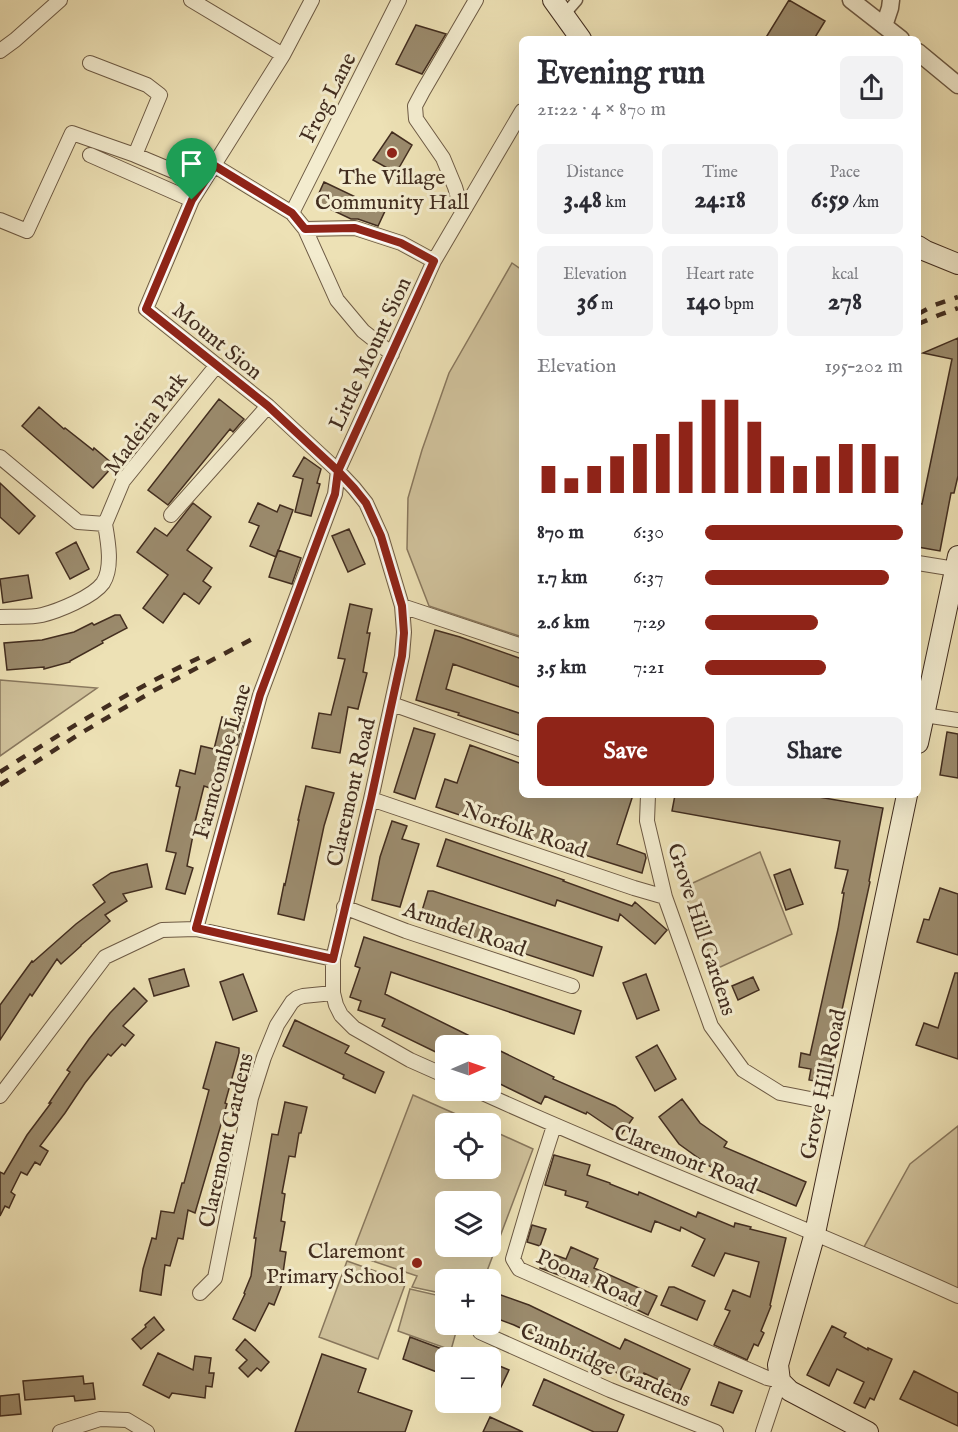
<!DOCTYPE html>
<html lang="en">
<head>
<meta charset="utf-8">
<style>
	body { margin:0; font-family:"IM FELL English",serif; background:#f2f2f3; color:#2b2b33; height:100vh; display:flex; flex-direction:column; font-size:22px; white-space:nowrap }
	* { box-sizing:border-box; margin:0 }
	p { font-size:20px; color:#7c7c81 }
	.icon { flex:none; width:33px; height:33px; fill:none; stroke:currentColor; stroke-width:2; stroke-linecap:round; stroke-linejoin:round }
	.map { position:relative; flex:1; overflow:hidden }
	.drawer { position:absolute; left:519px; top:36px; width:402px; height:762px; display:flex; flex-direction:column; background:#fff; border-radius:9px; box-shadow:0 6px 24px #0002 }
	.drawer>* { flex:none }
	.needle { width:39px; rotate:88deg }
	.fabs { position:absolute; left:435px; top:1035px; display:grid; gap:12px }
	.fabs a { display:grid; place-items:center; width:66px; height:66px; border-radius:9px; background:#fff; box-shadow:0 6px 24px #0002; font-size:30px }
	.pin { position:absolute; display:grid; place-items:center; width:51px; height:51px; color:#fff; margin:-62px -26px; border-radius:50% 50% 50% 0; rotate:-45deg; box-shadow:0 0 6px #0007 }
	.pin .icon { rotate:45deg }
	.round { display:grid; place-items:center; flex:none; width:63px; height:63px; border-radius:9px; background:#f2f2f3 }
	.summary { display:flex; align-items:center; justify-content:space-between; height:102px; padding:0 18px }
	h1 { font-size:33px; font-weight:800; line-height:45px }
	.figures { display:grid; grid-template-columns:repeat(3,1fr); gap:9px; height:102px; padding:6px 18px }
	.figures div { display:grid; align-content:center; border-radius:9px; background:#f2f2f3; text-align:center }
	.figures b { font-size:26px; font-weight:800 }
	.figures small { font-size:16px; font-weight:400 }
	.figures p { font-size:16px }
	.chart { height:168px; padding:12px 18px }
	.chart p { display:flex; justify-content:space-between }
	.chart svg { width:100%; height:108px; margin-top:6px; stroke:#8f2418; stroke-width:6 }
	.action { display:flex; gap:12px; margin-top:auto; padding:12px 18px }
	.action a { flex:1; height:69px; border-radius:9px; background:#8f2418; color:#fff; font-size:24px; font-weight:800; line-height:69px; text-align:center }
	.action a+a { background:#f2f2f3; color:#2b2b33 }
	ul { padding:0 18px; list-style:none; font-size:20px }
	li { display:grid; grid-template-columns:96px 72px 1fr; align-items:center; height:45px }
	li i { height:15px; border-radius:8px; background:#8f2418 }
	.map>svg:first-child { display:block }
	.green { fill:#d0c29c; stroke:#89785e; stroke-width:1.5; fill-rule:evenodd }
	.building { fill:#9b8b6d; stroke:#422d1f; stroke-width:1.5 }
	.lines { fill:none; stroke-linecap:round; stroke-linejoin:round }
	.pedestrian-casing { stroke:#6d5a44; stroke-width:13 }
	.minor-casing { stroke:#6d5a44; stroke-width:16 }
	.tertiary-casing { stroke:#6d5a44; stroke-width:19 }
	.secondary-casing { stroke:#422d1f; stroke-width:22 }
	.pedestrian { stroke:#f3eccf; stroke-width:10 }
	.minor { stroke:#f3eccf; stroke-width:14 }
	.tertiary { stroke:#f3eccf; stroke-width:16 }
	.secondary { stroke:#f3eccf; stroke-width:20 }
	.rail { stroke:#422d1f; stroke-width:4.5; stroke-dasharray:10 10; stroke-linecap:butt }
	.route-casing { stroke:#fff; stroke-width:12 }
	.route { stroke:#8f2418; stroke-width:8 }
	.poi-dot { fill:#8f2418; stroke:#f3eccf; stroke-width:2 }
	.labels { text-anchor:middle; stroke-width:6; stroke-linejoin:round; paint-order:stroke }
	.street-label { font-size:22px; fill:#422d1f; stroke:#f3eccf }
	.poi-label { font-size:22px; fill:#422d1f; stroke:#f3eccf }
</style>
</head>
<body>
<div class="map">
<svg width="958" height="1432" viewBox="0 0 958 1432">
	<rect width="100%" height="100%" fill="#ede1b5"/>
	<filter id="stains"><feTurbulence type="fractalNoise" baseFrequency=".00333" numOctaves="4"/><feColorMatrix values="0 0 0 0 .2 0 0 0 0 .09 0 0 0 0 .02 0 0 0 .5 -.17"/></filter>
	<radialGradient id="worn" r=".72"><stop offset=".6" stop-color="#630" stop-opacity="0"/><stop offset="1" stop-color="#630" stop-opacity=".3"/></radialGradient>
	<!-- green -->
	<path class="green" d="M 512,263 L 522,270 L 522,637 L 429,606 L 407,549 L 408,498 L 422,450 L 449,373 Z
		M 0,680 L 97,688 L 0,756 Z
		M 760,852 L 792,934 L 716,969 L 682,888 Z
		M 413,1095 L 476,1123 L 446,1124 L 446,1168 L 490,1168 L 491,1130 L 533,1149 L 484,1279 L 446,1280 L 445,1294 L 412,1287 L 417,1276 L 352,1254 ZM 446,1202 L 490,1202 L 490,1246 L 446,1246 Z
		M 958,1126 L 958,1289 L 864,1247 L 910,1164 Z
		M 347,1261 L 406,1282 L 378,1359 L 319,1337 Z
		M 410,1289 L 445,1297 L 446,1324 L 458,1325 L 451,1350 L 398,1331 Z"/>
	<!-- building -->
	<path class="building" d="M 789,0 L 825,21 L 814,39 L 765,39 Z
		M 416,25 L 446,34 L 422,74 L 396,64 Z
		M 392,132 L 412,145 L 396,173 L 373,160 Z
		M 324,182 L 385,211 L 378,226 L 358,219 L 351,219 L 315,202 Z
		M 958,338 L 958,476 L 954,493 L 951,493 L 940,551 L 918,547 L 918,503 L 922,504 L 952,359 L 923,353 Z
		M 219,399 L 244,419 L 233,432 L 230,429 L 168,505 L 148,490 Z
		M 39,407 L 64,429 L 65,428 L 93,450 L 94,448 L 114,465 L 93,488 L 22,426 Z
		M 304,457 L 321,469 L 317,483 L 320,484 L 311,516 L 295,512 L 303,479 L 293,476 Z
		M 0,483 L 35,516 L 19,534 L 0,517 Z
		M 193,503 L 211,517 L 187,550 L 212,568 L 203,581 L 211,587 L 199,604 L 184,593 L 163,623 L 143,608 L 168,575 L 137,552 L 155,528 L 167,536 Z
		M 258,503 L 277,512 L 280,505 L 293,510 L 276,557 L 250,546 L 259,526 L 249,522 Z
		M 349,529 L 365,564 L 348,572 L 332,536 Z
		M 76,542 L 89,569 L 70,579 L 56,553 Z
		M 278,550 L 301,558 L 292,584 L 269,577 Z
		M 28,575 L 32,598 L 3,603 L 0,579 Z
		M 350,604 L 372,609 L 367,633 L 370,633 L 363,672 L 367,673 L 358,709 L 348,707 L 340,753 L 312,748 L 319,713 L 331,715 L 345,659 L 338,658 Z
		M 115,615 L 120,615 L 127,628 L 102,641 L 103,643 L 70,661 L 70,662 L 44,669 L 44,667 L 7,670 L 4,643 L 42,640 L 74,632 L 92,623 L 94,625 Z
		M 435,630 L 460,637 L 522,659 L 522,688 L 453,664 L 446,689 L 522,714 L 522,736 L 458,715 L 459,713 L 416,700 Z
		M 222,717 L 243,722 L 237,745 L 228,742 L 220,776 L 214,774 L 210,788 L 204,786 L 193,830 L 194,830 L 187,866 L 193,868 L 185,894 L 166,889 L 176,853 L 166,851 L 180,787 L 176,786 L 180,770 L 195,774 L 201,746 L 214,749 Z
		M 414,728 L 435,734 L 415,799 L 394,792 Z
		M 947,732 L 958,734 L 958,778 L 940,775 Z
		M 470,745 L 522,764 L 522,795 L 633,795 L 617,844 L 645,854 L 646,858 L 642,873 L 566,849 L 566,851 L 436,807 L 445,779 L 457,783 Z
		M 306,786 L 334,793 L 324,826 L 304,920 L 278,914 L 284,884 L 285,885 L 299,820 L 298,820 Z
		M 675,795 L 807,795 L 883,808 L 869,881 L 870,882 L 826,1083 L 809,1080 L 811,1069 L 799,1067 L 801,1053 L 810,1055 L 838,929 L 844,893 L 842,893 L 848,870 L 835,868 L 840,841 L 672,811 Z
		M 392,821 L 407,826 L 402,839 L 419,844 L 400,907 L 372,900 L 380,857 Z
		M 446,839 L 564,880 L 563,881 L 632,906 L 635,902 L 667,930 L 655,944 L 620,914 L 618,921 L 557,900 L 555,906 L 437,866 Z
		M 147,864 L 152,887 L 123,894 L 127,901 L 105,915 L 110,921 L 81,945 L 81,946 L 61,964 L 57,959 L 32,996 L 30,994 L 0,1040 L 0,1005 L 32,961 L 33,962 L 76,924 L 105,902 L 93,885 L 111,873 Z
		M 790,869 L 803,904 L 786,910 L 774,875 Z
		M 940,888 L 958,894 L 958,955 L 917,942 L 924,919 L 929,920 Z
		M 428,891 L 433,891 L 602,947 L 593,976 L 434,924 L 436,919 L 421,914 Z
		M 364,937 L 581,1011 L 574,1034 L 391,972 L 385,994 L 490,1046 L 446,1046 L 446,1057 L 382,1026 L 385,1019 L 358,1010 L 361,1001 L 350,997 L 360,968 L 355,966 Z
		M 184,969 L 189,986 L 154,996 L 149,979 Z
		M 955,973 L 958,973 L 958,1059 L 916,1045 L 924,1023 L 938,1028 Z
		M 243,974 L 257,1011 L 233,1020 L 220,982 Z
		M 646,974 L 659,1010 L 637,1019 L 623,983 Z
		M 753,977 L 759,990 L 738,1000 L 732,986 Z
		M 134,988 L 147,1001 L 123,1026 L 134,1035 L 125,1046 L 122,1044 L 111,1056 L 108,1054 L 85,1083 L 65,1113 L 40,1146 L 48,1151 L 40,1165 L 35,1162 L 27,1175 L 21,1172 L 11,1192 L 15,1195 L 9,1208 L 5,1206 L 0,1216 L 0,1172 L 4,1174 L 27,1135 L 51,1103 L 49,1103 L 70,1072 L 67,1070 L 89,1039 L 110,1013 Z
		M 295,1020 L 349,1046 L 345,1053 L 384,1072 L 375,1093 L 343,1078 L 344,1075 L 283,1046 Z
		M 216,1042 L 239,1048 L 239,1053 L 225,1103 L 227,1104 L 195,1213 L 188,1210 L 183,1239 L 178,1238 L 170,1266 L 165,1265 L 161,1295 L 140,1291 L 143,1269 L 152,1238 L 156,1239 L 161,1211 L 174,1213 L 182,1183 L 184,1183 L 209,1090 L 203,1088 Z
		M 657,1045 L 676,1079 L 655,1091 L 636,1057 Z
		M 490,1046 L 554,1077 L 553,1079 L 615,1106 L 633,1118 L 621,1135 L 587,1112 L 586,1114 L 545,1096 L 541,1104 L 490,1079 Z
		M 682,1099 L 700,1123 L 727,1142 L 724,1147 L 806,1182 L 796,1206 L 722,1175 L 679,1144 L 659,1117 Z
		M 285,1102 L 307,1107 L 301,1133 L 299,1133 L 295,1157 L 289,1156 L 282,1193 L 285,1194 L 281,1221 L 285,1222 L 280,1251 L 286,1252 L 281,1287 L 274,1305 L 269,1303 L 255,1331 L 233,1319 L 245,1294 L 244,1293 L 251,1276 L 256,1238 L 254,1238 L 272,1134 L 278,1135 Z
		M 554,1155 L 590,1165 L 587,1175 L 610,1183 L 610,1184 L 638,1195 L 639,1192 L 696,1217 L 698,1212 L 734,1227 L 735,1223 L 751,1227 L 750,1229 L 786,1238 L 770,1305 L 771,1306 L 761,1331 L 764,1333 L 758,1346 L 754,1344 L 747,1360 L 714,1345 L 730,1311 L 725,1309 L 733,1290 L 750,1297 L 759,1262 L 725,1253 L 714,1276 L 692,1266 L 705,1239 L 681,1227 L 680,1231 L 655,1221 L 651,1232 L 586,1207 L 588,1202 L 565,1195 L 566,1191 L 545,1185 Z
		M 532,1225 L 546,1229 L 540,1246 L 527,1242 Z
		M 571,1247 L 598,1259 L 594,1268 L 657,1296 L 648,1315 L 588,1286 L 540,1268 L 547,1252 L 566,1259 Z
		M 669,1287 L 674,1287 L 705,1301 L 697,1320 L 661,1305 Z
		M 498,1294 L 529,1305 L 620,1349 L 625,1339 L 690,1369 L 676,1400 L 665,1395 L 670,1385 L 644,1373 L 640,1384 L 611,1370 L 612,1368 L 565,1346 L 563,1348 L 514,1325 L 490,1316 Z
		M 154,1317 L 164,1330 L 141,1349 L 132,1339 L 146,1327 L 145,1325 Z
		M 832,1326 L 846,1333 L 844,1337 L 868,1350 L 868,1348 L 892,1359 L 874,1400 L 870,1398 L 865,1408 L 854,1403 L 864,1382 L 837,1369 L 829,1386 L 807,1375 Z
		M 410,1337 L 450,1352 L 448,1358 L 446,1358 L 446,1365 L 442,1374 L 403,1359 Z
		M 245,1339 L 269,1362 L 261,1371 L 257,1368 L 248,1377 L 239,1368 L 247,1360 L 236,1350 Z
		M 158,1353 L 193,1370 L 195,1356 L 211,1358 L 209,1373 L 214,1373 L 212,1387 L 206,1386 L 205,1398 L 172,1393 L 169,1398 L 143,1385 Z
		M 322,1354 L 366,1369 L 358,1392 L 412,1411 L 405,1432 L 295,1432 Z
		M 490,1362 L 509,1370 L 490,1410 Z
		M 914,1371 L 958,1393 L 958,1426 L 900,1399 Z
		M 83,1376 L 84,1384 L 93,1383 L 95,1399 L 75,1401 L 74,1396 L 25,1400 L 23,1381 Z
		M 544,1379 L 624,1415 L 617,1432 L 594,1432 L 533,1405 Z
		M 719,1382 L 742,1391 L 733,1413 L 711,1405 Z
		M 19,1394 L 21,1414 L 0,1416 L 0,1396 Z
		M 490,1417 L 523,1432 L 483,1432 Z"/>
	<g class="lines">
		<defs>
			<path id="pedestrian" d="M 564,15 L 577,0"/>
			<path id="minor" d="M 191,0 L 283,55
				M 312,0 L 283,55 L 192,200 L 146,309 L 268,406 L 338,471 L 354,488 L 366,503 L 381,536 L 402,606 L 404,632 L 402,656 L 371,799 L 333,959 L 333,993 L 336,1005 L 341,1015 L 354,1028 L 410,1060 L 446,1076
				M 0,51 L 15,40 L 60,0
				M 90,63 L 147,85 L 160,95 L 135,155
				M 90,155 L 192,200
				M 215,166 L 292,213 L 305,229 L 337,300 L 363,331 L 392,354
				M 462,211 L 455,187 L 443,158 L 416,119 L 415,106 L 423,91 L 476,0
				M 292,213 L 399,0
				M 0,220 L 27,231 L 72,133 L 135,155 L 202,183
				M 305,229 L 355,228 L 401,243 L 434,261
				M 0,457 L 78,522 L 105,524 L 123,481 L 217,365
				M 171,515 L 268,406
				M 918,563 L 955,569
				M 402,606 L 522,646
				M 0,617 C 13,616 29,618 42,615 C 58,611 93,597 103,583 C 113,568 108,541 105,524
				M 392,704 L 522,750
				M 924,715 L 958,720
				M 648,795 L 647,821 L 665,897 L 711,1026 L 743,1070 L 780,1093 L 841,1105
				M 371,799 L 634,888 L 665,897
				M 344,907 L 406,931 L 572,986
				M 196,929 L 260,695 L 335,494 L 338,471 L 434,261 L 522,111
				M 476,1090 C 635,1163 799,1223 958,1296
				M 0,1096 L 105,957 L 162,930 L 196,929 L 333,959
				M 554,1126 L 534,1188 L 513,1259 L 519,1269 L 767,1378 L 780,1381 L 763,1432
				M 200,1293 L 215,1278 L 251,1098 L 264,1057 L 277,1025 L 292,1002 L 297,998 L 303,996 L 333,993
				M 480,1332 L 610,1390 L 716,1432
				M 60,1432 L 100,1419 L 127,1420 L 147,1432"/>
			<path id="tertiary" d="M 851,0 L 901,39
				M 884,26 L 890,8 L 891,0
				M 918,52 L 958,85"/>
			<path id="secondary" d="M 553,0 L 581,39
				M 918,246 L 926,251 L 958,264
				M 918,743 L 958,556
				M 868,1432 L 790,1391 L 780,1381 L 778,1365 L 815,1233 L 907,795"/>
		</defs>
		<!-- pedestrian casing -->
		<use href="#pedestrian" class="pedestrian-casing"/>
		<!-- minor casing -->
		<use href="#minor" class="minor-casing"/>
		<!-- tertiary casing -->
		<use href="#tertiary" class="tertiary-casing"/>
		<!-- secondary casing -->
		<use href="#secondary" class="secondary-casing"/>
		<!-- pedestrian -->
		<use href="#pedestrian" class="pedestrian"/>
		<!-- minor -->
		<use href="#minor" class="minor"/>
		<!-- tertiary -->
		<use href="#tertiary" class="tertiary"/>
		<!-- secondary -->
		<use href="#secondary" class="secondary"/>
		<!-- rail -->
		<path class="rail" d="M 918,314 L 935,305 L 958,297
			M 918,324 L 939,315 L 958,308
			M 0,772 C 66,730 132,689 203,656
			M 0,785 L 81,733 L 155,690 L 256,637"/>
	</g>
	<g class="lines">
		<defs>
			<path id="route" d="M 192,200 L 146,309 L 268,406 L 338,471 L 354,488 L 366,503 L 381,536 L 402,606 L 404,633 L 402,656 L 371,799 L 333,959 L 196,928 L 260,695 L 335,494 L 338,471 L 434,261 L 401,243 L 355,228 L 305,229 L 292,213 L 215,166 L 192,200"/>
		</defs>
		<!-- route casing -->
		<use href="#route" class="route-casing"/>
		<!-- route -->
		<use href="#route" class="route"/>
	</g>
	<!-- markers -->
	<g class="poi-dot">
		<circle cx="392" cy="153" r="6"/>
		<circle cx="417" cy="1263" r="6"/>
	</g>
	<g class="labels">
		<!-- street labels -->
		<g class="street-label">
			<text transform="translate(327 97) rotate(-63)" y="8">Frog Lane</text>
			<text transform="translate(218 340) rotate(39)" y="8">Mount Sion</text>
			<text transform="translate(369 353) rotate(-65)" y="8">Little Mount Sion</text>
			<text transform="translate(145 423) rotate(-53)" y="8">Madeira Park</text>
			<text transform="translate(221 761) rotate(-74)" y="8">Farmcombe Lane</text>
			<text transform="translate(350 792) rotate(-77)" y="8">Claremont Road</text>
			<text transform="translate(525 829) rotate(19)" y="8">Norfolk Road</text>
			<text transform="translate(465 928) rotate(19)" y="8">Arundel Road</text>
			<text transform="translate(703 929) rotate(72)" y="8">Grove Hill Gardens</text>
			<text transform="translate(822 1084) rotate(-78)" y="8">Grove Hill Road</text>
			<text transform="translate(225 1140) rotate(-77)" y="8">Claremont Gardens</text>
			<text transform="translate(686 1158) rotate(22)" y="8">Claremont Road</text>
			<text transform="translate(589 1277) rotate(24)" y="8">Poona Road</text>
			<text transform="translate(606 1364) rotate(23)" y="8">Cambridge Gardens</text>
		</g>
		<!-- poi labels -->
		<g class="poi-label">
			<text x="392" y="184">The Village<tspan x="392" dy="25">Community Hall</tspan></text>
			<text x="405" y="1258" text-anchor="end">Claremont<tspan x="405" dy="25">Primary School</tspan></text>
		</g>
	</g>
	<rect width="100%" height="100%" filter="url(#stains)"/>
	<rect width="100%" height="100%" fill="url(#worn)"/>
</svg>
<div class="fabs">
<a><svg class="needle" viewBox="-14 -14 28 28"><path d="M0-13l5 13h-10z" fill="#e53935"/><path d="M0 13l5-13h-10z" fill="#7c7c81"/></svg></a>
<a><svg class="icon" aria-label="locate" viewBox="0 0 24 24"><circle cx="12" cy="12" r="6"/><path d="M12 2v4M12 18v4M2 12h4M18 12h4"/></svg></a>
<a><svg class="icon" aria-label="layers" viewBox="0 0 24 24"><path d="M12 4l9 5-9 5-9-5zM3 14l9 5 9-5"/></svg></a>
<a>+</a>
<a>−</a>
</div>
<div class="pin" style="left:192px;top:200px;background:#1e9e55"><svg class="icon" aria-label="arrive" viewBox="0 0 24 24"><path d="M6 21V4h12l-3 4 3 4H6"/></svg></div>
<section class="drawer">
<div class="summary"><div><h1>Evening run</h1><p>21:22 · 4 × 870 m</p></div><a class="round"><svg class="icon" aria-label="share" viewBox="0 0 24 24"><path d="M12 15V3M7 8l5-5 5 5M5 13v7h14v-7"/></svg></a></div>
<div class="figures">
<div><p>Distance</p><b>3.48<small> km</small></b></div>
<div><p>Time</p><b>24:18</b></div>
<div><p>Pace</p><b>6:59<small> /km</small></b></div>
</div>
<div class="figures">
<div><p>Elevation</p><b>36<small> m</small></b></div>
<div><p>Heart rate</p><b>140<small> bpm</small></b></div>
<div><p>kcal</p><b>278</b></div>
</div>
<div class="chart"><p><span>Elevation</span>195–202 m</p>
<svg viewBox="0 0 160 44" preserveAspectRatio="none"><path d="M5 44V33M15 44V38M25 44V33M35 44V29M45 44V24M55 44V20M65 44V15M75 44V6M85 44V6M95 44V15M105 44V29M115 44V33M125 44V29M135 44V24M145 44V24M155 44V29"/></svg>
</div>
<ul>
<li><b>870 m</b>6:30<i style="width:100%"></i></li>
<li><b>1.7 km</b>6:37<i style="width:93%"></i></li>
<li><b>2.6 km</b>7:29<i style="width:57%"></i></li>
<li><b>3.5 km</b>7:21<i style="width:61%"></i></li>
</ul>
<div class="action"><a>Save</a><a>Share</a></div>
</section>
</div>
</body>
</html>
